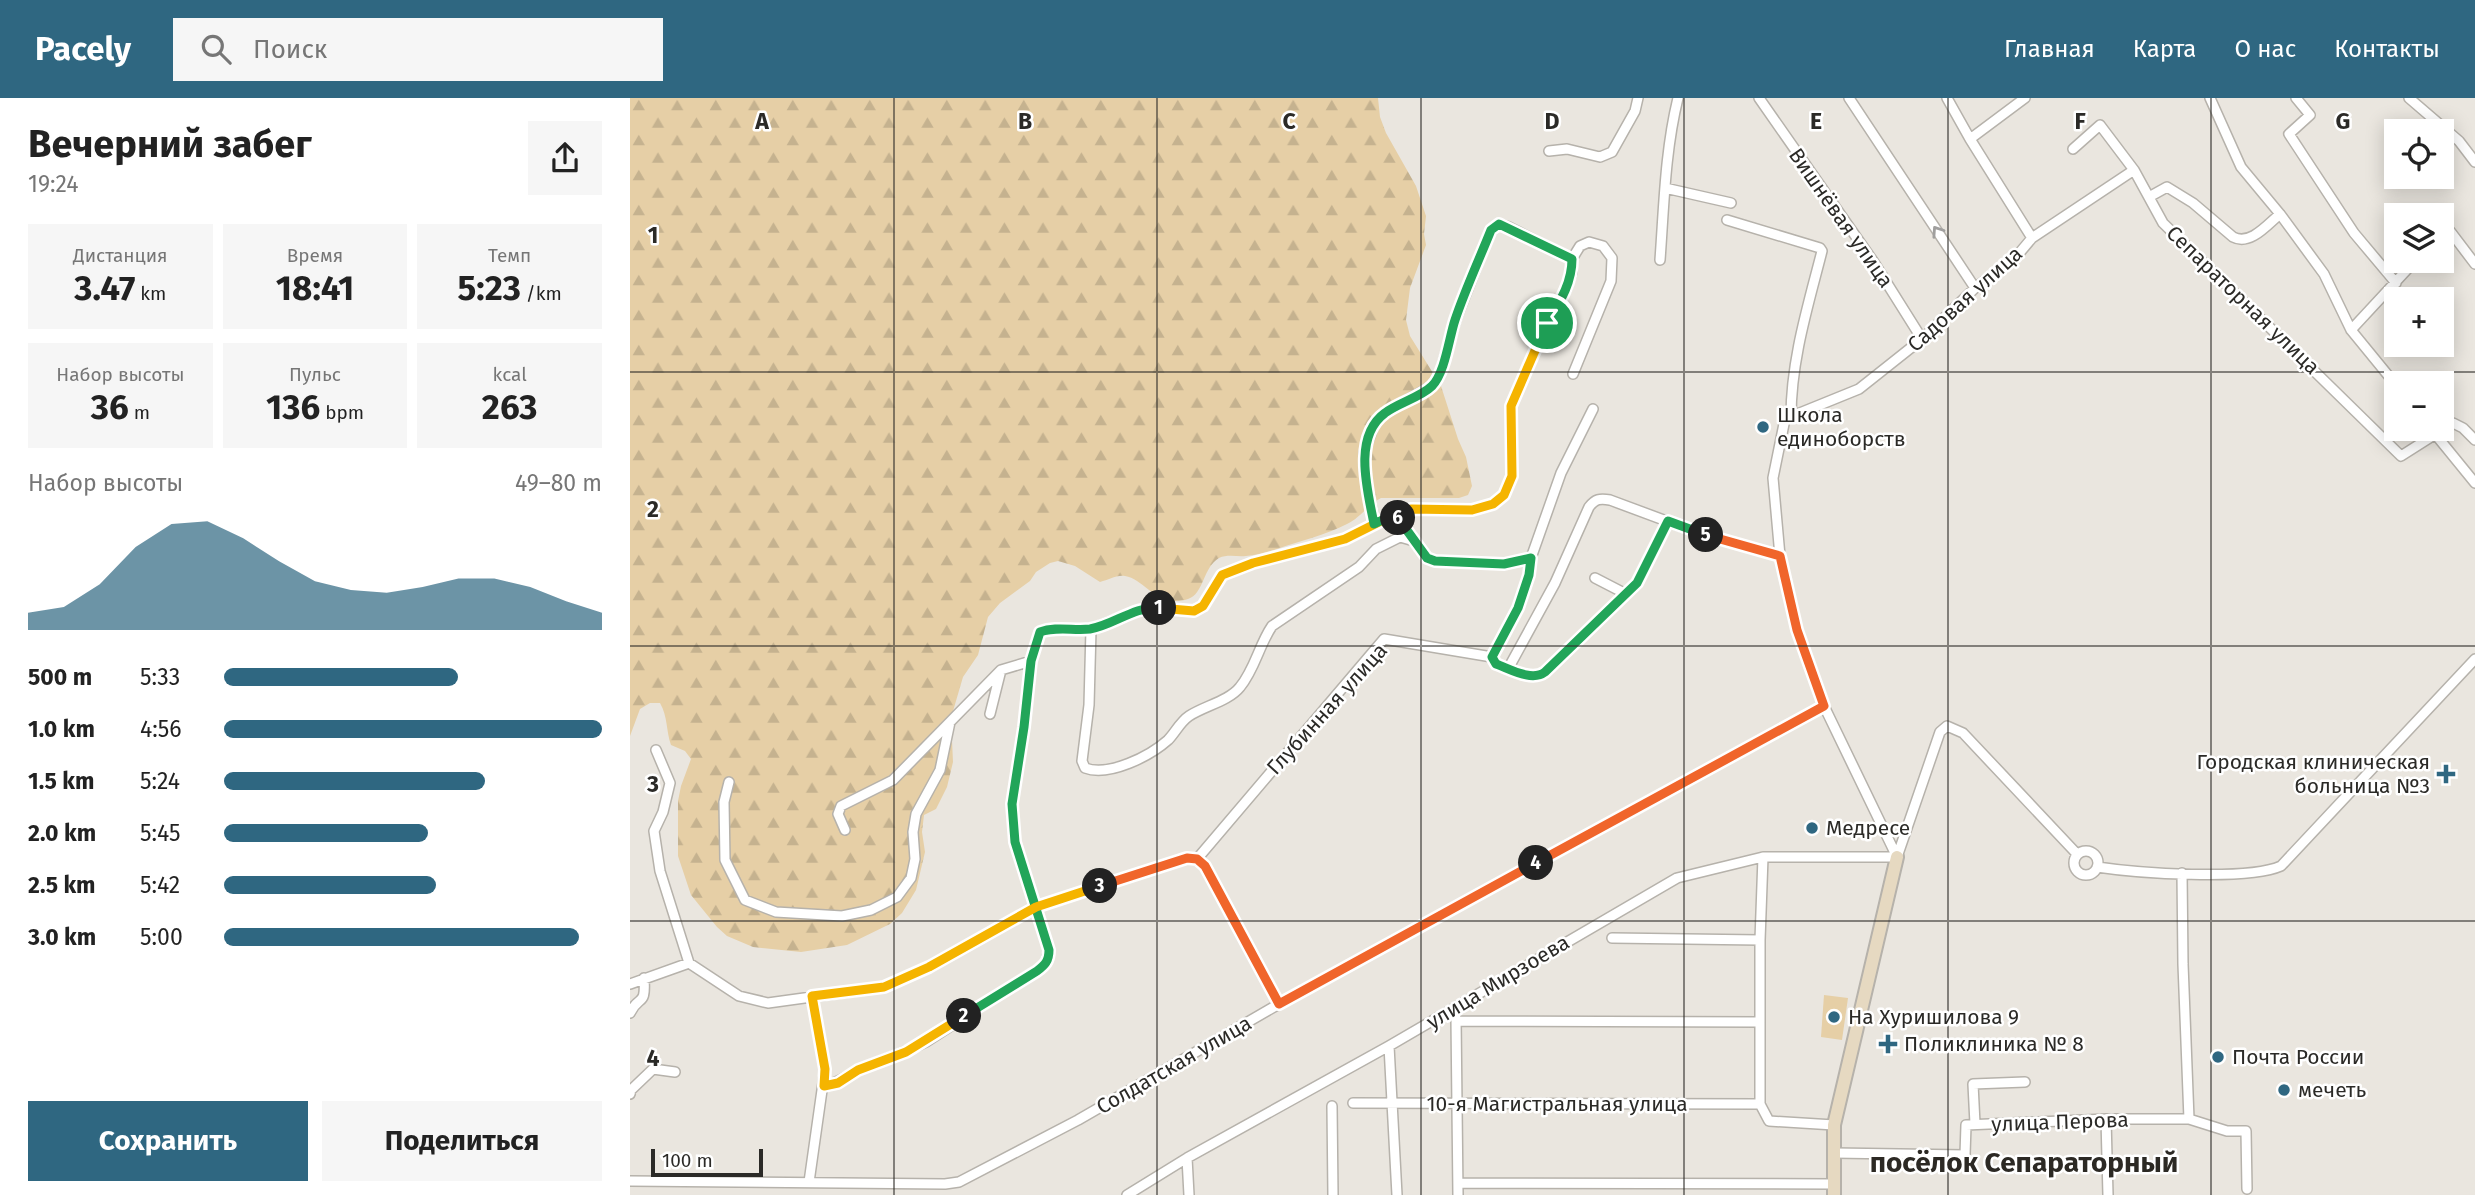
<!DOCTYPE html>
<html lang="ru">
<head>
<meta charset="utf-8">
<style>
	body { margin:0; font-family:"Fira Sans",sans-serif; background:#f6f6f6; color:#222; height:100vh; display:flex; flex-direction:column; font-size:26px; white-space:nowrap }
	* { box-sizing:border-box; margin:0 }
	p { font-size:23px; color:#767676 }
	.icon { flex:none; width:38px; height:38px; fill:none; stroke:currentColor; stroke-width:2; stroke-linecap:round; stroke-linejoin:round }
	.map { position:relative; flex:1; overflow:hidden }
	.sheet { display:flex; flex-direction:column; background:#fff; width:630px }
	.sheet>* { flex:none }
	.buttons { position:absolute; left:1754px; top:21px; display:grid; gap:14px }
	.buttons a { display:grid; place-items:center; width:70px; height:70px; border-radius:0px; background:#fff; box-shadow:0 4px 18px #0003; font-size:35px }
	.scale { position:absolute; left:21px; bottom:18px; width:112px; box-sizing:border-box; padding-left:7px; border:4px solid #2b2a27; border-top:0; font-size:19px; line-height:24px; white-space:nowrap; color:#2b2a27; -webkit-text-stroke:5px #fff; paint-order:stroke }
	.pin { position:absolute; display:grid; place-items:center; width:60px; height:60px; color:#fff; margin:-30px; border:4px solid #fff; border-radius:50%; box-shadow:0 2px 7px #0007 }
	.km { position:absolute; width:35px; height:35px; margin:-18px; border-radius:50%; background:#222; color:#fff; font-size:19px; line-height:35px; text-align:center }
	.round { display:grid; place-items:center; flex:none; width:74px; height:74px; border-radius:0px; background:#f6f6f6 }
	.summary { display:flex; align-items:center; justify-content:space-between; height:119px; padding:0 28px }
	h1 { font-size:38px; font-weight:700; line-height:52px }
	.stats { display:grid; grid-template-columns:repeat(3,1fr); gap:10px; height:119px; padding:7px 28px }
	.stats div { display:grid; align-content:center; border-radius:0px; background:#f6f6f6; text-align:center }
	.stats b { font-size:35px; font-weight:700 }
	.stats small { font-size:19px; font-weight:400 }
	.stats p { font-size:19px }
	.chart { height:196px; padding:14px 28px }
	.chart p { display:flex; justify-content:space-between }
	.chart svg { width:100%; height:126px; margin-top:7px; fill:#2f6781; opacity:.7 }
	.cta { display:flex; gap:14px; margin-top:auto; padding:14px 28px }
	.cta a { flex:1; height:80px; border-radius:0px; background:#2f6781; color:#fff; font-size:28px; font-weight:700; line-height:80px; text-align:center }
	.cta a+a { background:#f6f6f6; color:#222 }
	ul { padding:0 28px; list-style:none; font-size:23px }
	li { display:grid; grid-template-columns:112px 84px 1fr; align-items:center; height:52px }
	li i { height:18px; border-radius:9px; background:#2f6781 }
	header { display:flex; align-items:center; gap:42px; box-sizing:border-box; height:98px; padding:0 35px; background:#2f6781; color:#fff }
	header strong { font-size:33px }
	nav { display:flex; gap:38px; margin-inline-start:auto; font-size:24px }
	.search { width:490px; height:63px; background:#f6f6f6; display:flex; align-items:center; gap:18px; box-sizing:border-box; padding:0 24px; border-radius:0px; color:#767676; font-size:26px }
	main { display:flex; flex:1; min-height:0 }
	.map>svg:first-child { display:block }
	.forest { fill:url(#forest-firs) }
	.garden { fill:#e6cfa6 }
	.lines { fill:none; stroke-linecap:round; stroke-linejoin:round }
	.street-casing { stroke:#b6b2ab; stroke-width:12 }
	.secondary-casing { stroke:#b6b2ab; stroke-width:16 }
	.street { stroke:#fff; stroke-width:9 }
	.secondary { stroke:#e6d9c1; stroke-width:12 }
	.oneway { stroke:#a09f9e }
	.split-1-casing { stroke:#fff; stroke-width:14 }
	.split-2-casing { stroke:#fff; stroke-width:14 }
	.split-3-casing { stroke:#fff; stroke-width:14 }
	.split-4-casing { stroke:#fff; stroke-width:14 }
	.split-5-casing { stroke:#fff; stroke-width:14 }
	.split-6-casing { stroke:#fff; stroke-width:14 }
	.split-7-casing { stroke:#fff; stroke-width:14 }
	.split-1 { stroke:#f5b400; stroke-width:9 }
	.split-2 { stroke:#22a559; stroke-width:9 }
	.split-3 { stroke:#f5b400; stroke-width:9 }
	.split-4 { stroke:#f0652b; stroke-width:9 }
	.split-5 { stroke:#f0652b; stroke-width:9 }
	.split-6 { stroke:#22a559; stroke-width:9 }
	.split-7 { stroke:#22a559; stroke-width:9 }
	.grid { fill:none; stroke:#2b2a27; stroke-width:2; stroke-opacity:0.55 }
	.poi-dot { fill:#2f6781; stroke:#fff; stroke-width:2.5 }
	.labels { text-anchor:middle; stroke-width:5; stroke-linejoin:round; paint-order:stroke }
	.street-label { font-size:21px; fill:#2b2a27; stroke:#fff }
	.poi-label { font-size:21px; fill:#2b2a27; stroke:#fff; text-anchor:start }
	.district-label { font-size:28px; font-weight:bold; fill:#2c2924; stroke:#fff }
	.grid-label { font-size:23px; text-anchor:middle; font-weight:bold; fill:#2b2a27; stroke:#fff; stroke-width:5; stroke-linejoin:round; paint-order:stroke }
</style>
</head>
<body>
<header>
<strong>Pacely</strong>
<div class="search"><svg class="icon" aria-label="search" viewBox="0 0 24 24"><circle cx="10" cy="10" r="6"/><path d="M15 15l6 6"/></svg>Поиск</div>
<nav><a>Главная</a><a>Карта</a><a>О нас</a><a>Контакты</a></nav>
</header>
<main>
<section class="sheet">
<div class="summary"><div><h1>Вечерний забег</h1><p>19:24</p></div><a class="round"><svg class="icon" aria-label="share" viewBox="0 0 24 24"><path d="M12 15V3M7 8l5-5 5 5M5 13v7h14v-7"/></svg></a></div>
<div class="stats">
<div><p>Дистанция</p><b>3.47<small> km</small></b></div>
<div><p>Время</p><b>18:41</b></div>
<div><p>Темп</p><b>5:23<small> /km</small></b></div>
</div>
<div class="stats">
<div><p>Набор высоты</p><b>36<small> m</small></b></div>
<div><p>Пульс</p><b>136<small> bpm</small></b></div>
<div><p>kcal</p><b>263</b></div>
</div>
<div class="chart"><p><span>Набор высоты</span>49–80 m</p>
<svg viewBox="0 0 160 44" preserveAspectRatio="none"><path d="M0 44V38L10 36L20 28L30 15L40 7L50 6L60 12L70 20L80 27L90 30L100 31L110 29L120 26L130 26L140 29L150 34L160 38V44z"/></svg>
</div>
<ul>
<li><b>500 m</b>5:33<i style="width:62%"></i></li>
<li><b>1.0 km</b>4:56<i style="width:100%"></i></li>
<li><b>1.5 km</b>5:24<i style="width:69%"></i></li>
<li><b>2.0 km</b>5:45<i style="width:54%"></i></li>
<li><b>2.5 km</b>5:42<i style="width:56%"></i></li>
<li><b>3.0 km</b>5:00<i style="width:94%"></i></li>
</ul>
<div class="cta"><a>Сохранить</a><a>Поделиться</a></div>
</section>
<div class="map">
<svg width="1845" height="1097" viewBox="0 0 1845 1097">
	<defs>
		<pattern id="forest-firs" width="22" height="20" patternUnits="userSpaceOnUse" patternTransform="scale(1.75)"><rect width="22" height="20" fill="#e6cfa6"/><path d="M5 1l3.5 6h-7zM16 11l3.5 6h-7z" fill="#c5b28f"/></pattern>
	</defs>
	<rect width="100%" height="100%" fill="#eae6df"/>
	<!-- forest -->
	<path class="forest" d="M 0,0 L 748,0 L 750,19 L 756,35 L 786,88 L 796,118 L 794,136 L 796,147 L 780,190 L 776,222 L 780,238 L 811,288 L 828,341 L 836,359 L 842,388 L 838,397 L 829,400 L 751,400 C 738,407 730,420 717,426 C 695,437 670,443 647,451 C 637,454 626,457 616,458 C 607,459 598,456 589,460 C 573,469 574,496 558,501 C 527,511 515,481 495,478 C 485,477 479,482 470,484 L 445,468 L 428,463 L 420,465 L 406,474 L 400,483 L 370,505 L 358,519 L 348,557 L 333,579 L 321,620 L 323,664 L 317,689 L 306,711 L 294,717 L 292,734 L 295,754 L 286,792 L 272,815 L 260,826 L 217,847 L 171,854 L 123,849 L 97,838 L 87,829 L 61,797 L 48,758 L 48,703 L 51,688 L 61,661 L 55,653 L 41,647 C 36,633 38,619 30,605 L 20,605 L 10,611 L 0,638 Z"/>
	<!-- garden -->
	<path class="garden" d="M 1194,897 L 1218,900 L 1212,942 L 1191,939 Z"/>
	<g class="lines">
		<defs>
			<path id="street" d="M 1129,0 L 1243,163 L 1292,241
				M 1219,0 L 1345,190
				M 1317,0 L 1340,41 L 1402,140
				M 1580,0 L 1611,69 L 1650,116 L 1694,176 L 1721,232 L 1766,287
				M 1666,0 L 1680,17 L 1659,36 L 1724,135 L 1766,185
				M 1779,0 L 1829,43 L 1845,64
				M 1340,41 L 1395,0
				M 1443,51 L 1470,27 L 1504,72 L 1533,125 L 1771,358 L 1823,325 L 1833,330 L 1845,342
				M 919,53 L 937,51 L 970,59 L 982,54 L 1005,13 L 1008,0
				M 1035,90 L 1101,105
				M 1519,99 L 1537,89 L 1563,105 L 1603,139 C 1620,148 1637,127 1650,116
				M 1097,122 L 1190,150 L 1192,153 C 1178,208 1161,262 1161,319
				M 1811,134 L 1820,133 L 1845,166
				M 942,161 L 950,148 L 959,144 L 973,148 L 982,160 L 981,183 L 943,276
				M 1030,162 C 1034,108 1035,53 1048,0
				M 1721,232 L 1785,163
				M 1801,331 L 1845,385
				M 765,416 L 784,443
				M 745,426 L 735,377 L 734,355 L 745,324 L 754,315 L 802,288 L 811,272 L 826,221 L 861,132 L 869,126 L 879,129 L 942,161
				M 901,460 L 899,477 L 888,510 L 862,559 L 866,566 C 880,571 902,584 915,574 L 1007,485 L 1038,423
				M 965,480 L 996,496
				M 461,531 L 459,607 L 452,663 L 455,670 C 479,679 520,658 538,642 C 545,635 550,624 559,618 C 574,608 599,603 610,589 C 625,571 629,547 642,528 L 729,469 L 746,451 L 770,439 L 784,443 L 797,460 L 805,463 L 875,466 L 901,460 L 931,375 L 963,311
				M 878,571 L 925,485 L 959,409 C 965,401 970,400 980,402 L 1066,434 L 1150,458
				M 360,616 L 371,572 L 401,563
				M 26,652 L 40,685 L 33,714 L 24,733 L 30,773 L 59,865 L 109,898 L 138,905 L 254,889 L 299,869 L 406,809 L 557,760 L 567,761 L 575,768 L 649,906
				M 99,684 L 94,704 L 95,762 L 115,802 L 146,814 L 212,818 L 241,812 L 267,799 L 281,780 L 285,761 L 283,734 L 286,716 L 310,672 L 320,624
				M 215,732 L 208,716 L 211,708 L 263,682 L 371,572
				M1444 765a12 12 0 1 1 24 0a12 12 0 1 1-24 0Z
				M 1133,759 L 1130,842 L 1130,1006 L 1139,1023 L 1204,1027
				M 1267,759 L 1194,608 L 1167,532 L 1150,458 L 1143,380 L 1155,321 L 1229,291 L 1292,241 L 1345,190 L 1386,159 L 1402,140 L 1504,72
				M 1267,759 L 1310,634 L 1317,628 L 1333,635 L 1447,756
				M 567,761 L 754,541 L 862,559
				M 1467,769 C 1507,775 1617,783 1651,768 L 1845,561
				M 1552,775 L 1553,866 L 1559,1021
				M 982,840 L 1130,842
				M 0,886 L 59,865
				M 0,915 C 9,896 16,910 14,880
				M 826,920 L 828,1097
				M 826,923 L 1130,924
				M 759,948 L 767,1097
				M 194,988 C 208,985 217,978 229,972 C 251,962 274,955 296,944 L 415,867 L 419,852 L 385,744 L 382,706 L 394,629 L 401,563 L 410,534 L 418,531 L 461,531 L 517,509 L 564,513 L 573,508 L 592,477 L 623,465 L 715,441 L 765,416 L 781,411 L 842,412 L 863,406 L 874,397 L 882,378 L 881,308 L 917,225 L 936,192 L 942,174 L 942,161
				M 0,996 L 1,992 L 23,971 L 45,974
				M 723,1005 L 1130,1006
				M 702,1008 L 703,1097
				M 1476,1021 L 1478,1097
				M 1345,1026 L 1343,986 L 1395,984
				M 1204,1055 L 1335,1057 L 1336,1027 L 1477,1021 L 1559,1021 L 1597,1033 L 1616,1033 L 1617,1091
				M 557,1060 L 559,1097
				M 0,1083 L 315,1086 L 329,1084 L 448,1022 L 649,906 L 1194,608
				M 179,1084 L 195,971 L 182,898
				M 828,1085 L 1204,1086
				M 497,1097 L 557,1060 L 759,948 L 1047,780 L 1133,759 L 1267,759"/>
			<path id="secondary" d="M 1204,1097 L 1204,1027 L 1267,759"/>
		</defs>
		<!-- street casing -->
		<use href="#street" class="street-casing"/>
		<!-- secondary casing -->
		<use href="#secondary" class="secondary-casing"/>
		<!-- street -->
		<use href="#street" class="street"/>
		<!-- secondary -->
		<use href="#secondary" class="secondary"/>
	</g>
	<!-- one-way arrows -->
	<defs><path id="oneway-chevron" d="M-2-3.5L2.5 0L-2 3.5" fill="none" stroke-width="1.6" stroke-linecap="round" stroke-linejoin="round" transform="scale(1.75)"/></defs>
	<use class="oneway" href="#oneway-chevron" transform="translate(1307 133) rotate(-124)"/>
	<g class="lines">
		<defs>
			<path id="split-1" d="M 529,510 L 564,513 L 573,508 L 592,477 L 623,465 L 715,441 L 765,416 L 781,411 L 842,412 L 863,406 L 874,397 L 882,378 L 881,308 L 917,225"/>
			<path id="split-2" d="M 334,918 L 407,873 C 415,867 419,863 419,852 L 385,744 L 382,706 L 394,629 L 401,563 L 410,534 C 426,528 444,533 460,531 C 484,527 504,508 529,510"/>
			<path id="split-3" d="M 334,918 L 276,954 L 228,972 L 208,985 L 194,988 L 195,971 L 182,898 L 254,889 L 299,869 L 406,809 L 470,788"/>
			<path id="split-4" d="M 470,788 L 557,760 L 567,761 L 575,768 L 649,906 L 906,765"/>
			<path id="split-5" d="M 906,765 L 1194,608 L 1167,532 L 1150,458 L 1076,437"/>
			<path id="split-6" d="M 768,420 L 797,460 L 805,463 L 874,466 L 901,460 L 899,477 L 888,510 L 862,559 L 866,566 C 880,571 902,584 915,574 L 1007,485 L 1038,423 L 1076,437"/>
			<path id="split-7" d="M 768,420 L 765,416 L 744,426 C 738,394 722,339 755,315 C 768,305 791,299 802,288 C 815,275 819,240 825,222 C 835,192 849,162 861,132 L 869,126 L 942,161 C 942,186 929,205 917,225"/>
		</defs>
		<!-- split-1 casing -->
		<use href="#split-1" class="split-1-casing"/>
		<!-- split-2 casing -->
		<use href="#split-2" class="split-2-casing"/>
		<!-- split-3 casing -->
		<use href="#split-3" class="split-3-casing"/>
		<!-- split-4 casing -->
		<use href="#split-4" class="split-4-casing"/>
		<!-- split-5 casing -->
		<use href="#split-5" class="split-5-casing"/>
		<!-- split-6 casing -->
		<use href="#split-6" class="split-6-casing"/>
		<!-- split-7 casing -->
		<use href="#split-7" class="split-7-casing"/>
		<!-- split-1 -->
		<use href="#split-1" class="split-1"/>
		<!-- split-2 -->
		<use href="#split-2" class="split-2"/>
		<!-- split-3 -->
		<use href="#split-3" class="split-3"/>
		<!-- split-4 -->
		<use href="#split-4" class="split-4"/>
		<!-- split-5 -->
		<use href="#split-5" class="split-5"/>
		<!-- split-6 -->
		<use href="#split-6" class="split-6"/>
		<!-- split-7 -->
		<use href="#split-7" class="split-7"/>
	</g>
	<!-- grid -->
	<path class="grid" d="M 264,0 L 264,1097M 527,0 L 527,1097M 791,0 L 791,1097M 1054,0 L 1054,1097M 1318,0 L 1318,1097M 1581,0 L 1581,1097M 0,274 L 1845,274M 0,548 L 1845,548M 0,823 L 1845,823"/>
	<!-- markers -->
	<g class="poi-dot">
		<circle cx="1133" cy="329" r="7"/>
		<path d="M1812.5 665.5h7v7h7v7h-7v7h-7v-7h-7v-7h7z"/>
		<circle cx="1182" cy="730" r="7"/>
		<circle cx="1204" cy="919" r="7"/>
		<path d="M1254.5 935.5h7v7h7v7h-7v7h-7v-7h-7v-7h7z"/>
		<circle cx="1588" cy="959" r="7"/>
		<circle cx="1654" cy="992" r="7"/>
	</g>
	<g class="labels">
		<!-- street labels -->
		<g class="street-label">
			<text transform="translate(1211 120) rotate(55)" y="7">Вишнёвая улица</text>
			<text transform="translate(1335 201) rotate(-42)" y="7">Садовая улица</text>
			<text transform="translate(1613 202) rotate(44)" y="7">Сепараторная улица</text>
			<text transform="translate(697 611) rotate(-48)" y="7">Глубинная улица</text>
			<text transform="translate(868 884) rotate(-31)" y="7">улица Мирзоева</text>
			<text transform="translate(544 967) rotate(-30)" y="7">Солдатская улица</text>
			<text x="927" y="1013">10-я Магистральная улица</text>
			<text transform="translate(1430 1024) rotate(-2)" y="7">улица Перова</text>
		</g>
		<!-- poi labels -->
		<g class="poi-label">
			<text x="1147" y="324">Школа<tspan x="1147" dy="24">единоборств</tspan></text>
			<text x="1800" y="671" text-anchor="end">Городская клиническая<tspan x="1800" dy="24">больница №3</tspan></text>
			<text x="1196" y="737">Медресе</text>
			<text x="1218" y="926">На Хуришилова 9</text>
			<text x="1274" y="953">Поликлиника № 8</text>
			<text x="1602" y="966">Почта России</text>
			<text x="1668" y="999">мечеть</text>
		</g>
		<!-- district labels -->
		<g class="district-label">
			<text x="1394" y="1074">посёлок Сепараторный</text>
		</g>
	</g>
	<g class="grid-label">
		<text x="132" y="31">A</text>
		<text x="395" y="31">B</text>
		<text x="659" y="31">C</text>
		<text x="922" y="31">D</text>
		<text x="1186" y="31">E</text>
		<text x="1450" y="31">F</text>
		<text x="1713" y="31">G</text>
		<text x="23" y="145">1</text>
		<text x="23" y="419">2</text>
		<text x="23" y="694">3</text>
		<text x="23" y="968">4</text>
	</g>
</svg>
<div class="buttons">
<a><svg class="icon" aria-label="locate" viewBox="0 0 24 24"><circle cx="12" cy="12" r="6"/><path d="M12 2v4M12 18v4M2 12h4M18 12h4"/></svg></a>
<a><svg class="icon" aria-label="layers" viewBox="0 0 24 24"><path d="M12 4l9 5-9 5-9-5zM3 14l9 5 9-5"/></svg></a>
<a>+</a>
<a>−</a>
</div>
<div class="scale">100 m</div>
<div class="pin" style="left:917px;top:225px;background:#1e9e55"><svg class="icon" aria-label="arrive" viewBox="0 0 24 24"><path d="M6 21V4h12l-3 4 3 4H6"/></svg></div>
<b class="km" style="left:529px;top:510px">1</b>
<b class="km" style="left:334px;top:918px">2</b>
<b class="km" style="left:470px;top:788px">3</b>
<b class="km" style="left:906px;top:765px">4</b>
<b class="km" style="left:1076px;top:437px">5</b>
<b class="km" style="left:768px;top:420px">6</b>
</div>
</main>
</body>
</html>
